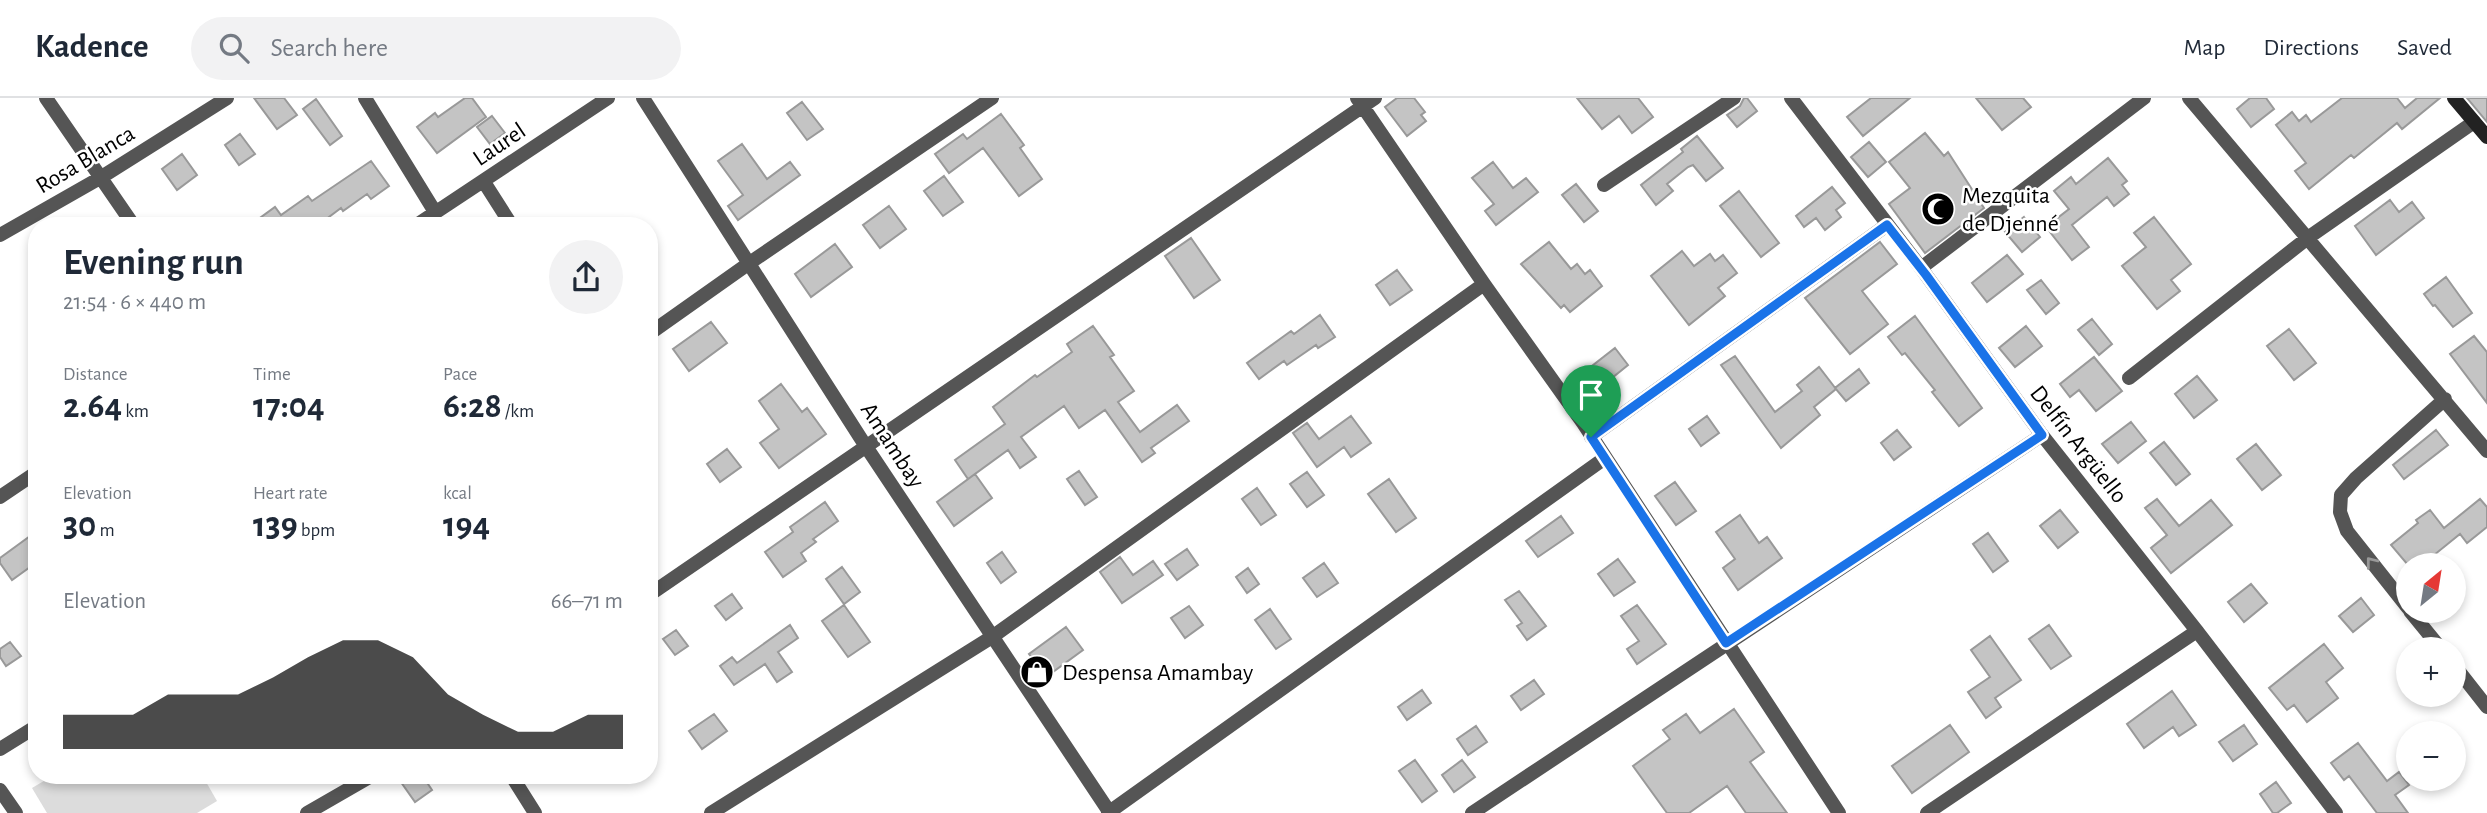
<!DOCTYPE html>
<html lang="en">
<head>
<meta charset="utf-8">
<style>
	body { margin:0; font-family:"Alegreya Sans",sans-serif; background:#f2f2f3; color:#1f2937; height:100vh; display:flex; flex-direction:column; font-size:26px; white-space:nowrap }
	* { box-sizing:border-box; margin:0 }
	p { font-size:23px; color:#747a83 }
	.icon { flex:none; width:38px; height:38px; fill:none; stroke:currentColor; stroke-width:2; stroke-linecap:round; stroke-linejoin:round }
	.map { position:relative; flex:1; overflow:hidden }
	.panel { position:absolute; left:28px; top:119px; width:630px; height:567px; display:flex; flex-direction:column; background:#fff; border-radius:28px; box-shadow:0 4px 10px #0003 }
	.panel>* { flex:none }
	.needle { width:46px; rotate:30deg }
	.fabs { position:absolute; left:2396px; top:455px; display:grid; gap:14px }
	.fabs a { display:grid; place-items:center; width:70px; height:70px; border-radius:50%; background:#fff; box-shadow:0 4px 10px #0003; font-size:35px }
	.pin { position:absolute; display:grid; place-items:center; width:60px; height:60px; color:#fff; margin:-72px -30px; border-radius:50% 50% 50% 0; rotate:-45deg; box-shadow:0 0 7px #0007 }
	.pin .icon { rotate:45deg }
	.round { display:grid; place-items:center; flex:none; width:74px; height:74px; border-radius:37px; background:#f2f2f3 }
	.headline { display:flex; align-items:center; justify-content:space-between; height:119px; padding:0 35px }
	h1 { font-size:38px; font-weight:600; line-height:52px }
	.stats { display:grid; grid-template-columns:repeat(3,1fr); gap:10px; height:119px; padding:7px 35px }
	.stats div { display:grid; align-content:center }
	.stats b { font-size:35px; font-weight:600 }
	.stats small { font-size:19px; font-weight:400 }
	.stats p { font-size:19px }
	.chart { height:196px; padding:14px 35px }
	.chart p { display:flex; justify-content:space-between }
	.chart svg { width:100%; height:126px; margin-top:7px; fill:#000; opacity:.7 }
	header { display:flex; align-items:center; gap:42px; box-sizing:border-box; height:98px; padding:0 35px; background:#fff; border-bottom:2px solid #e0e1e3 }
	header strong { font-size:33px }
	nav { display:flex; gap:38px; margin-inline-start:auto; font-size:24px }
	.search { width:490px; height:63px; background:#f2f2f3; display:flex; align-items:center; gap:18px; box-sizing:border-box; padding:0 24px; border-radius:38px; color:#747a83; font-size:26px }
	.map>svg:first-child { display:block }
	.green { fill:#dcdcdc }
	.building { fill:#c4c4c4; stroke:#999; stroke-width:2 }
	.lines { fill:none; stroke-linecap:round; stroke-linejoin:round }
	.street { stroke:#555; stroke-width:14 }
	.secondary { stroke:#222; stroke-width:14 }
	.oneway { stroke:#999 }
	.route-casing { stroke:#fff; stroke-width:14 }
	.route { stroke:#1a73e8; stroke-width:9 }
	.labels { text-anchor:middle; stroke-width:5; stroke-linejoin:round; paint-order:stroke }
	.street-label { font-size:24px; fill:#000; stroke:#fff }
	.poi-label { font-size:24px; fill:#000; stroke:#fff; text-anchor:start }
</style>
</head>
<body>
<header>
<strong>Kadence</strong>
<div class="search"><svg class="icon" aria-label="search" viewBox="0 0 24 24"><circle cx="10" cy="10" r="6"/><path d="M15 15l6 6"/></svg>Search here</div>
<nav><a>Map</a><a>Directions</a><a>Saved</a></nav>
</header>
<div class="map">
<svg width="2487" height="715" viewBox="0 0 2487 715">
	<rect width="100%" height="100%" fill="#fff"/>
	<!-- green -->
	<path class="green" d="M 54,677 L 202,677 L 217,703 L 197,715 L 47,715 L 32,690 Z"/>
	<!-- building -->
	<path class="building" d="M 254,0 L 284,0 L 297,17 L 277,31 Z
		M 465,0 L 472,0 L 486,19 L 437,55 L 417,29 L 435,15 L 438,19 Z
		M 1397,0 L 1414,0 L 1425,14 L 1421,17 L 1426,23 L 1407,38 L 1385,9 Z
		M 1577,0 L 1638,0 L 1653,19 L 1632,35 L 1619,18 L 1602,31 Z
		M 1744,0 L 1747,0 L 1757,13 L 1737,29 L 1727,17 L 1740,8 Z
		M 1871,0 L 1910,0 L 1863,38 L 1847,19 Z
		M 1976,0 L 2023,0 L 2031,9 L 2002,32 Z
		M 2250,0 L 2266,0 L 2274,11 L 2251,29 L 2237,11 Z
		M 2342,0 L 2397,0 L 2405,10 L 2417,0 L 2440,0 L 2402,31 L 2397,25 L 2354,60 L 2351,57 L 2309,91 L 2295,73 L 2306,65 L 2276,27 L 2292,14 L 2299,23 L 2306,17 L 2311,24 Z
		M 2467,0 L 2487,0 L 2487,24 Z
		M 316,1 L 342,38 L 330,47 L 303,11 Z
		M 802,4 L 823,31 L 807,42 L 787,15 Z
		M 1001,16 L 1024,47 L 1020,50 L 1042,81 L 1019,98 L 983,50 L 949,75 L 935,56 L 963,36 L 967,41 Z
		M 492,18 L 505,35 L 490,46 L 477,29 Z
		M 1925,35 L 1944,58 L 1948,54 L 1984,110 L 1925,155 L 1889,106 L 1910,90 L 1889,64 Z
		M 240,36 L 255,56 L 239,67 L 225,47 Z
		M 1697,38 L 1723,70 L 1706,83 L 1693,67 L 1688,69 L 1667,86 L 1673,93 L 1656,107 L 1641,87 L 1683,54 L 1681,51 Z
		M 1869,44 L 1886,64 L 1868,79 L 1851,59 Z
		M 742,46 L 767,81 L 790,64 L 800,77 L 738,122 L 728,108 L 743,97 L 718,63 Z
		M 182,56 L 197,77 L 177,92 L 162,71 Z
		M 2108,60 L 2127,83 L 2122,87 L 2129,96 L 2114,108 L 2107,99 L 2072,127 L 2089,149 L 2072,162 L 2046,129 L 2069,111 L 2054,93 L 2071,79 L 2076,86 Z
		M 371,63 L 389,88 L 371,101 L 367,96 L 343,113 L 341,110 L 317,128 L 249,128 L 275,109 L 281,117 L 308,98 L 312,103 Z
		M 1493,64 L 1513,90 L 1526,80 L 1538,94 L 1496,127 L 1485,113 L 1494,106 L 1472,80 Z
		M 944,78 L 963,104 L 943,118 L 924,93 Z
		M 1576,86 L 1598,113 L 1584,124 L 1562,97 Z
		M 1832,89 L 1845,105 L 1836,112 L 1841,119 L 1825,132 L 1816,120 L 1804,129 L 1796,118 Z
		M 1739,93 L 1779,145 L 1761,159 L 1720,108 Z
		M 2390,102 L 2399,114 L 2412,104 L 2424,120 L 2376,157 L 2355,128 Z
		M 889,108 L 906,131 L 880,150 L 863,127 Z
		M 2024,119 L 2040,139 L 2022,154 L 2005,134 Z
		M 2154,119 L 2191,166 L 2171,182 L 2180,193 L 2157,211 L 2122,168 L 2146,149 L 2134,135 Z
		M 1191,140 L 1220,182 L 1194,200 L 1165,158 Z
		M 1549,144 L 1571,171 L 1577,166 L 1585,176 L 1590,172 L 1602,188 L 1570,214 L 1564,207 L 1561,210 L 1521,166 Z
		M 1880,144 L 1897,166 L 1862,193 L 1888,226 L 1850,256 L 1805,200 Z
		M 835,146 L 852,169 L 811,199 L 795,176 Z
		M 1682,153 L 1694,168 L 1710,156 L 1715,163 L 1723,157 L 1737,175 L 1718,190 L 1725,198 L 1689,227 L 1651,178 Z
		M 2007,157 L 2023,176 L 1987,204 L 1972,185 Z
		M 1397,172 L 1412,192 L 1390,207 L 1376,187 Z
		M 2446,179 L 2472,215 L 2453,229 L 2435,207 L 2433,208 L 2424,196 Z
		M 2041,182 L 2059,205 L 2046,216 L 2027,192 Z
		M 1320,217 L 1335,239 L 1318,250 L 1316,247 L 1287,267 L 1284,263 L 1259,281 L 1247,265 L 1291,233 L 1294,236 Z
		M 1915,218 L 1982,310 L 1959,328 L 1932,294 L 1935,292 L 1905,255 L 1902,257 L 1888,239 Z
		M 2092,221 L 2112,246 L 2099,257 L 2078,232 Z
		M 711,224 L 727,245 L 689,273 L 673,251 Z
		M 1093,228 L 1114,257 L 1110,259 L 1134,293 L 1118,304 L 1140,334 L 1177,307 L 1189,323 L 1151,350 L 1155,355 L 1142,364 L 1105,312 L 1079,330 L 1064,308 L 1021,339 L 1036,359 L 1020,370 L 1008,352 L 968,381 L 955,362 L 1005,326 L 993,309 L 1035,277 L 1037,279 L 1072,254 L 1067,246 Z
		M 2026,228 L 2042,248 L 2015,269 L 1999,250 Z
		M 2289,231 L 2316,265 L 2294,282 L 2267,248 Z
		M 2474,238 L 2487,254 L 2487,305 L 2450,256 Z
		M 1615,250 L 1628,267 L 1597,292 L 1583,275 Z
		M 1735,258 L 1775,314 L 1802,293 L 1797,287 L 1819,269 L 1836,291 L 1814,309 L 1820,317 L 1781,350 L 1721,267 Z
		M 2094,259 L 2122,293 L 2096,313 L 2079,292 L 2070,299 L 2060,286 Z
		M 1859,271 L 1869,285 L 1846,303 L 1835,290 Z
		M 2197,278 L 2217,302 L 2194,320 L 2175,296 Z
		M 781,286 L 802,314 L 807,310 L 826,336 L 779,370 L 760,345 L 779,331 L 759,303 Z
		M 1351,318 L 1371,345 L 1351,359 L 1344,349 L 1317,369 L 1293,335 L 1307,325 L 1319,341 Z
		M 1707,318 L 1719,335 L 1701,348 L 1689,331 Z
		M 2131,324 L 2146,343 L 2118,365 L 2102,346 Z
		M 1897,332 L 1911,349 L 1894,362 L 1881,345 Z
		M 2436,332 L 2448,347 L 2404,381 L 2393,367 Z
		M 2164,344 L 2190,376 L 2176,387 L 2150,355 Z
		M 2256,346 L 2281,377 L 2262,392 L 2237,361 Z
		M 727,351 L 741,369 L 720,384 L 707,366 Z
		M 1079,373 L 1097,399 L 1085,407 L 1067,381 Z
		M 1307,374 L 1324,397 L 1307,409 L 1290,386 Z
		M 975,376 L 992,400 L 954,428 L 937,404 Z
		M 1389,381 L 1416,420 L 1396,434 L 1368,396 Z
		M 1675,384 L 1696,413 L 1676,427 L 1655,398 Z
		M 1257,390 L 1276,417 L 1261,427 L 1242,401 Z
		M 2157,401 L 2179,428 L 2211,402 L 2232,427 L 2171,475 L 2151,450 L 2167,437 L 2145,410 Z
		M 2480,401 L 2487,409 L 2487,429 L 2467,445 L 2460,436 L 2434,457 L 2443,467 L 2408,467 L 2391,447 L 2418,425 L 2416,422 L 2430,412 L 2444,430 Z
		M 825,404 L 838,423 L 813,441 L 816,444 L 801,455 L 806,463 L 783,479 L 765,454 L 793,434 L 790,429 Z
		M 2060,412 L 2078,434 L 2058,450 L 2040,428 Z
		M 1740,417 L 1759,445 L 1767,439 L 1782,460 L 1738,492 L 1723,470 L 1735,461 L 1716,434 Z
		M 1561,418 L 1573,435 L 1538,459 L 1526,443 Z
		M 37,433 L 37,464 L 12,482 L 0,465 L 0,460 Z
		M 1988,435 L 2008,463 L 1993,474 L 1973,446 Z
		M 1187,451 L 1198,467 L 1177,482 L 1165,466 Z
		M 1002,454 L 1016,474 L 1001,485 L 987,465 Z
		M 1120,459 L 1133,477 L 1153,463 L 1163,477 L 1122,505 L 1100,474 Z
		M 1618,461 L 1635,484 L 1614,498 L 1598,476 Z
		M 1324,465 L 1338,485 L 1317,499 L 1303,480 Z
		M 842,469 L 860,494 L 844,506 L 826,481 Z
		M 1248,470 L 1259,486 L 1247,495 L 1236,479 Z
		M 2251,486 L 2267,505 L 2244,524 L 2228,504 Z
		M 1519,493 L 1546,528 L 1527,542 L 1517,528 L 1522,525 L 1505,502 Z
		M 732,496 L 742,510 L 726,522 L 715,508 Z
		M 2361,500 L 2374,517 L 2353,534 L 2339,518 Z
		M 844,507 L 870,544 L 848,559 L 822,523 Z
		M 1637,507 L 1666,546 L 1637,566 L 1627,551 L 1639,543 L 1621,518 Z
		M 1189,508 L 1203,527 L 1185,540 L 1171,520 Z
		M 1270,511 L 1291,541 L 1276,551 L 1255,522 Z
		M 790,527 L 798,540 L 778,554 L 792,574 L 777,584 L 765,566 L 734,587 L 720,568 L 732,559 L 737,565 Z
		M 2049,527 L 2071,558 L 2051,571 L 2029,541 Z
		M 1066,529 L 1083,552 L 1046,579 L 1029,556 Z
		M 676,532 L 688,548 L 675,557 L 663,541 Z
		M 1990,538 L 2021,582 L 1995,600 L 2001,609 L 1986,620 L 1968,594 L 1990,579 L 1971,552 Z
		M 10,544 L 21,558 L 6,568 L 0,559 L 0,551 Z
		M 2324,546 L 2343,570 L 2326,584 L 2338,600 L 2307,624 L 2294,607 L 2287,612 L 2269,590 Z
		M 1534,582 L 1544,596 L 1521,612 L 1511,598 Z
		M 1422,592 L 1431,605 L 1407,622 L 1398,609 Z
		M 2172,593 L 2196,627 L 2179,638 L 2173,629 L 2144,650 L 2127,626 Z
		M 1734,611 L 1764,654 L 1750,664 L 1787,715 L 1746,715 L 1727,688 L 1689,715 L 1667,715 L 1633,668 L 1670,641 L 1663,632 L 1686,616 L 1700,635 Z
		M 714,616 L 727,633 L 702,651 L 689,633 Z
		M 1950,627 L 1969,654 L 1912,695 L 1892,668 Z
		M 2244,627 L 2257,646 L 2233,663 L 2219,644 Z
		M 1476,628 L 1487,644 L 1468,657 L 1457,641 Z
		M 2358,645 L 2387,683 L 2399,674 L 2409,687 L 2395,697 L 2408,715 L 2377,715 L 2349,678 L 2344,682 L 2331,665 Z
		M 1415,662 L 1437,693 L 1422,704 L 1399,673 Z
		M 1462,662 L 1475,679 L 1454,694 L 1442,677 Z
		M 396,677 L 422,677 L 432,692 L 415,704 Z
		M 2276,684 L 2291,705 L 2277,715 L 2273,715 L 2260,696 Z"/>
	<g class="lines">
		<!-- street -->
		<path class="street" d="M 46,0 L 134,128
			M 365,0 L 435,114
			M 643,0 L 865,347 L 1110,715
			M 1357,0 L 1484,186 L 1583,325 L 1839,715
			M 1791,0 L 1921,170 L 2042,337 L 2197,533 L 2336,715
			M 2189,0 L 2487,353
			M 484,84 L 512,128
			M 1604,87 L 1734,0
			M 415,128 L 608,0
			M 0,137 L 100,80 L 227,0
			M 1921,170 L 2144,0
			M 649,236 L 748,166 L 992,0
			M 2129,280 L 2309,139 L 2474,24
			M 1591,339 L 1887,127
			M 0,399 L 37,374
			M 649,497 L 1375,0
			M 2408,510 L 2347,433 L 2340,414 L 2341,397 L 2356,380 L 2445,301
			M 2410,513 L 2441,551
			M 2454,567 L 2487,609
			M 0,651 L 37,628
			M 511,677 L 535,715
			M 0,692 L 16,715
			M 307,715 L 373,677
			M 711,715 L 992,539 L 1484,186
			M 1108,715 L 1605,360
			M 1472,715 L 2042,337
			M 1927,715 L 2197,533"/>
		<!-- secondary -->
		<path class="secondary" d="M 2454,0 L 2487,39"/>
	</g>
	<!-- one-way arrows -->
	<defs><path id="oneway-chevron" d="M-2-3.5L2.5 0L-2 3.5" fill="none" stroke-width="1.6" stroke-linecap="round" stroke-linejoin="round" transform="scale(1.75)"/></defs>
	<use class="oneway" href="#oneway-chevron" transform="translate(2371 464) rotate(-128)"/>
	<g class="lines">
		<defs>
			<path id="route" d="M 1887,127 L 1926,177 L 2042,337 L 1726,545 L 1591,339 Z"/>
		</defs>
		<!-- route casing -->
		<use href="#route" class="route-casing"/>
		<!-- route -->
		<use href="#route" class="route"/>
	</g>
	<!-- icons -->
	<defs>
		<symbol id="mosque-disc" viewBox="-11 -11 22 22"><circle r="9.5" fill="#000" stroke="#fff"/><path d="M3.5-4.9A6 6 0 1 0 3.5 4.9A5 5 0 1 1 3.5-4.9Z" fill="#fff"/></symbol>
		<symbol id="shop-disc" viewBox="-11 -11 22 22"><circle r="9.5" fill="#000" stroke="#fff"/><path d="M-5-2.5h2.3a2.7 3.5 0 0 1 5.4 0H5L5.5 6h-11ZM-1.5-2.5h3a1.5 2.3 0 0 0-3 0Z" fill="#fff"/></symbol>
	</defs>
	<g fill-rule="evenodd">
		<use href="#mosque-disc" x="1919" y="92" width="38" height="38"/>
		<use href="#shop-disc" x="1018" y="555" width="38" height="38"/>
	</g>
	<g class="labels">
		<!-- street labels -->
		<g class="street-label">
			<text transform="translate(499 46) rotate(-34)" y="8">Laurel</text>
			<text transform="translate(85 61) rotate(-31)" y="8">Rosa Blanca</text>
			<text transform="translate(2079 346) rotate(52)" y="8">Delfín Argüello</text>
			<text transform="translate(893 347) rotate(57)" y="8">Amambay</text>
		</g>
		<!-- poi labels -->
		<g class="poi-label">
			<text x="1962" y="105">Mezquita<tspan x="1962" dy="28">de Djenné</tspan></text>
			<text x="1062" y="582">Despensa Amambay</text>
		</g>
	</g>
</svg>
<div class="fabs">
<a><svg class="needle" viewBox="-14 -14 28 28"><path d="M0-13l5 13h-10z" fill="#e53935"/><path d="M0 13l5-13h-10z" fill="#747a83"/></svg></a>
<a>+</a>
<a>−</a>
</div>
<div class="pin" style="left:1591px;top:339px;background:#1e9e55"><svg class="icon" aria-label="arrive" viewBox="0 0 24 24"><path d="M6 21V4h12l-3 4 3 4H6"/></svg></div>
<section class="panel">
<div class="headline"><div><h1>Evening run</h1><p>21:54 · 6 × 440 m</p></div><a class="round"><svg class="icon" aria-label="share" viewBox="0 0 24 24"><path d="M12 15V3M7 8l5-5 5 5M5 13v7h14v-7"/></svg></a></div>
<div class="stats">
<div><p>Distance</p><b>2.64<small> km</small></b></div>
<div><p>Time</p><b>17:04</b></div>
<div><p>Pace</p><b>6:28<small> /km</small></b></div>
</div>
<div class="stats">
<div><p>Elevation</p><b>30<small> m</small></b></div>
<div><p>Heart rate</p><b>139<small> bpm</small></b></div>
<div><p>kcal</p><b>194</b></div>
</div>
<div class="chart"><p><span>Elevation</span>66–71 m</p>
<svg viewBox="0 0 160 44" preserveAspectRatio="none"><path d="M0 44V32L10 32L20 32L30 25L40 25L50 25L60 19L70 12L80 6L90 6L100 12L110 25L120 32L130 38L140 38L150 32L160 32V44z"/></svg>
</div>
</section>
</div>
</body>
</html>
